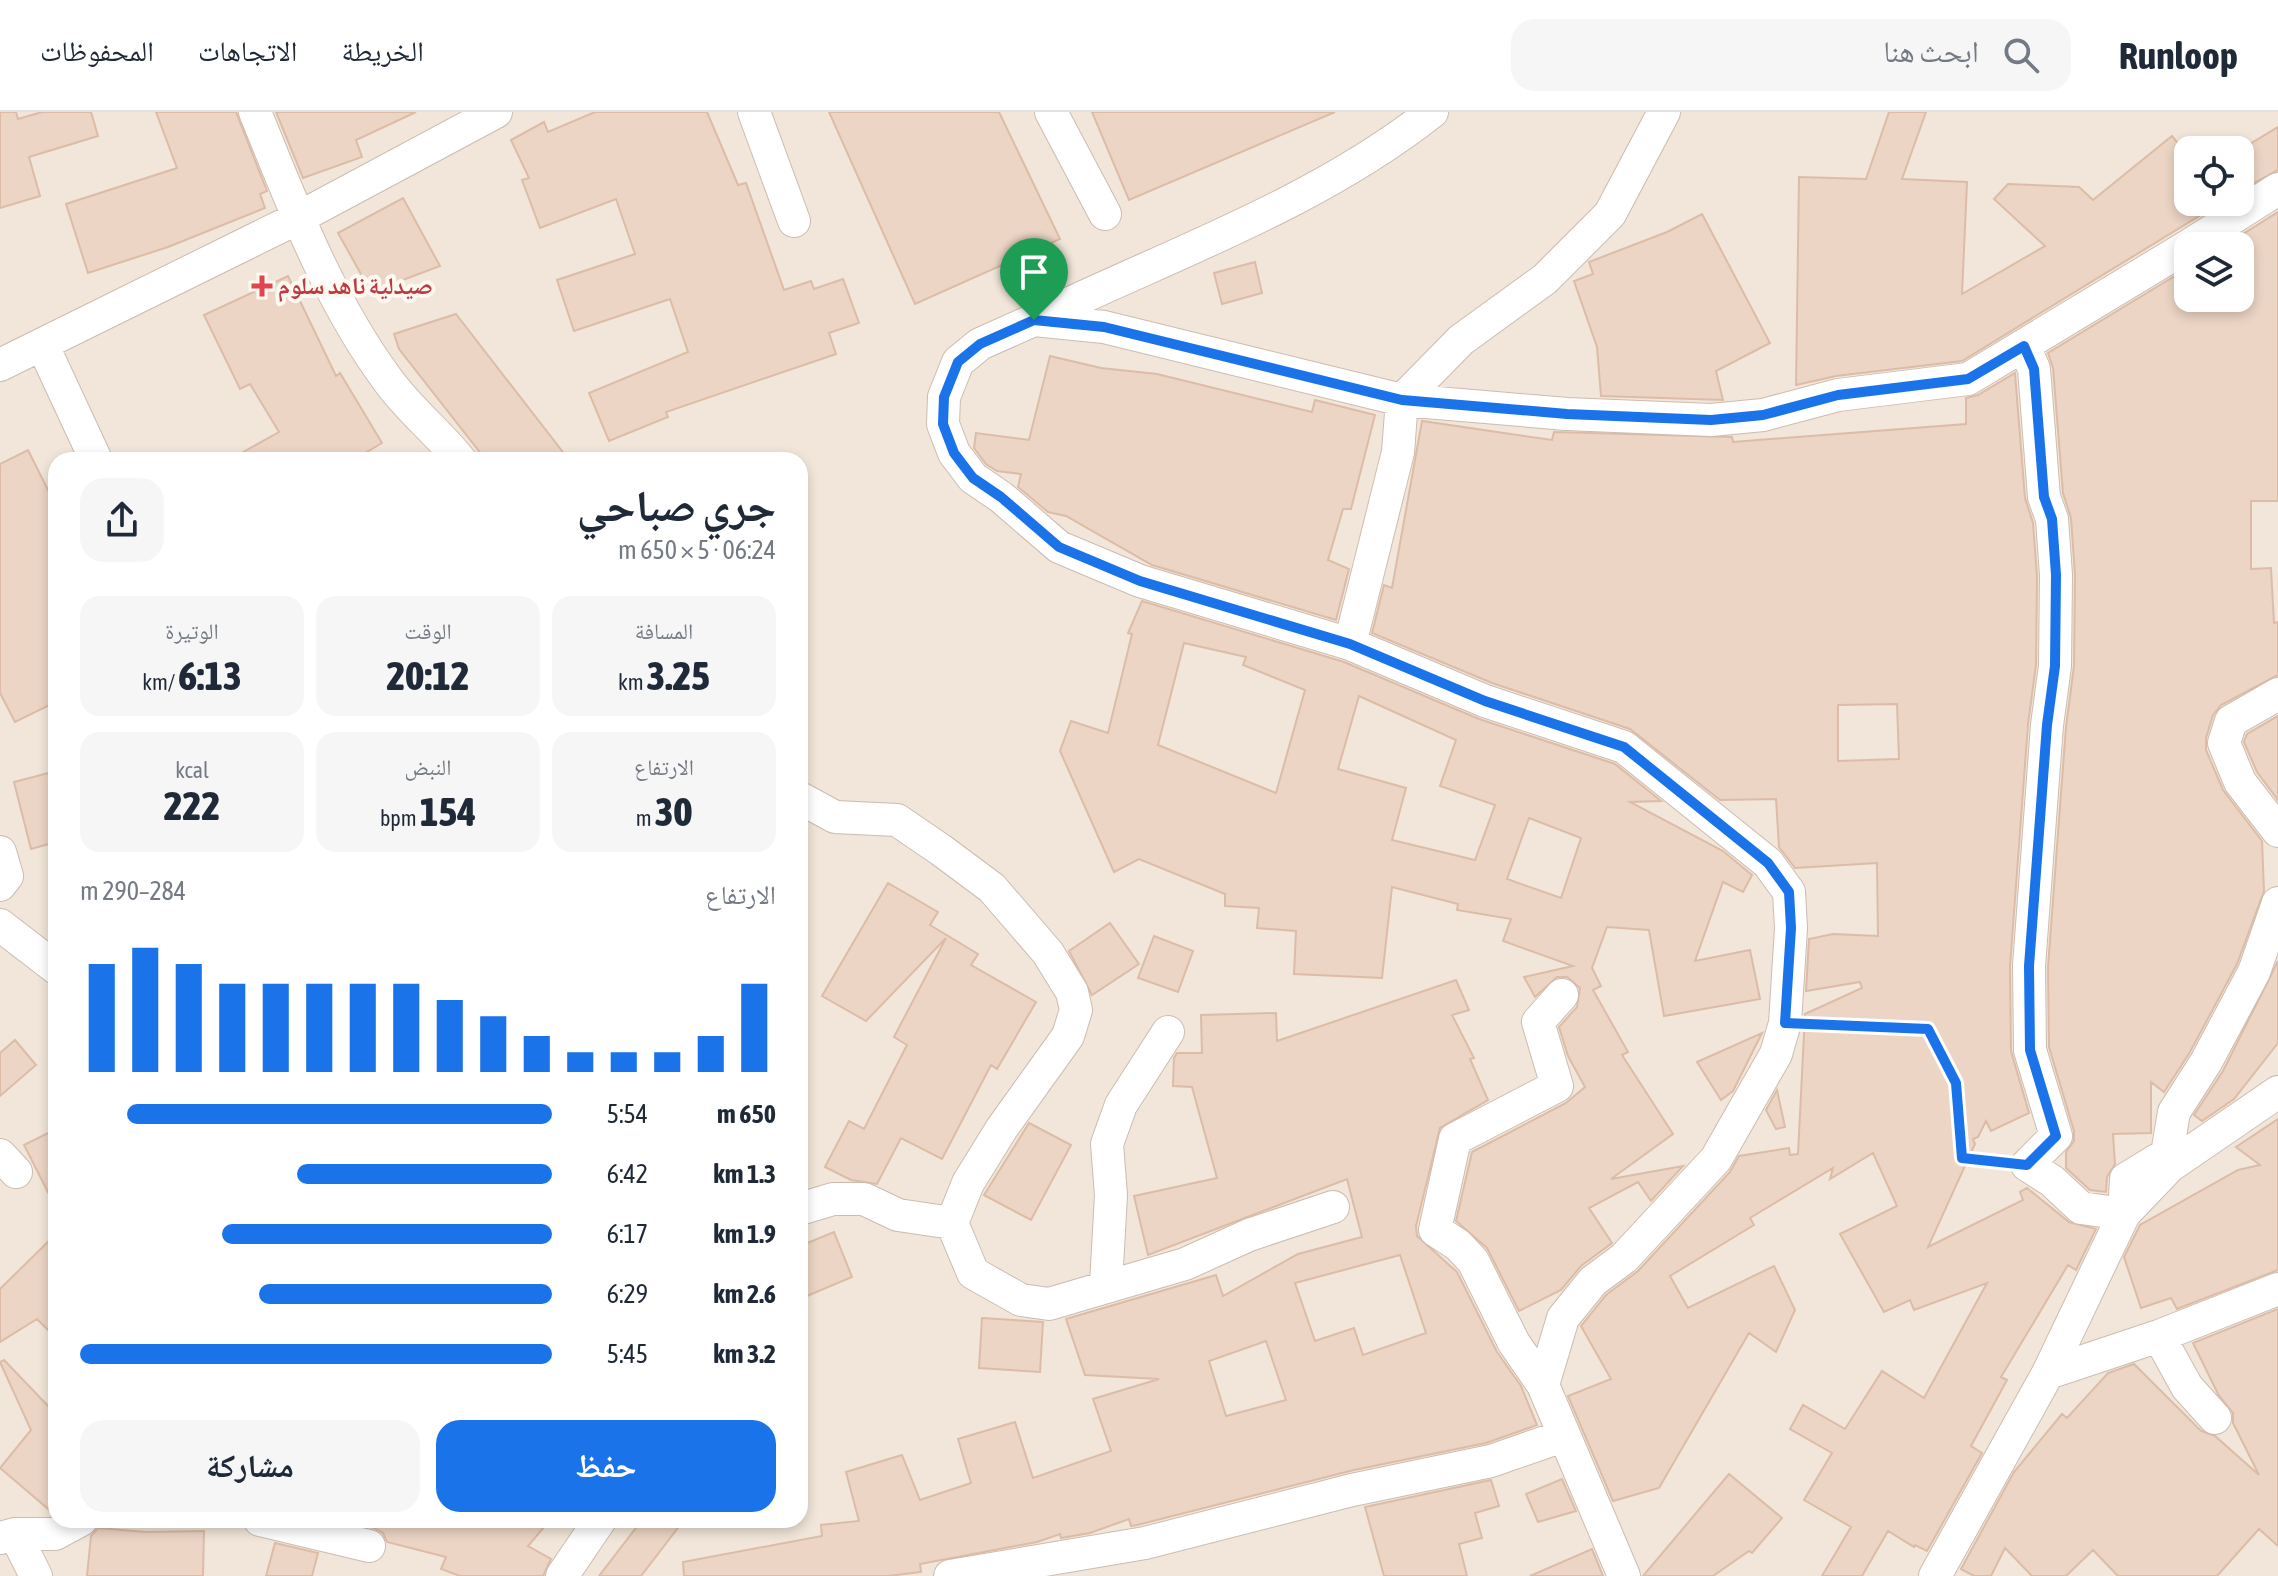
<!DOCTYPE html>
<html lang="ar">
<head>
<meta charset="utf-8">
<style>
	body { margin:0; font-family:"Asap Condensed","Noto Naskh Arabic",sans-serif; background:#f6f6f7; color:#1f2937; direction:rtl; height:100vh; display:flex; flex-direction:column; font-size:30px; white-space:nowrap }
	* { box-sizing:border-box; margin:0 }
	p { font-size:26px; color:#747a83 }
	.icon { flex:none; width:44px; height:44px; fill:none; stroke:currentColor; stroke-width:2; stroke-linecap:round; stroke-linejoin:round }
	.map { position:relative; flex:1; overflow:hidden; direction:ltr }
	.panel { position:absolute; left:48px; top:340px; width:760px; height:1076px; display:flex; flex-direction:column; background:#fff; border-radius:24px; box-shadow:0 4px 12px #0003; direction:rtl }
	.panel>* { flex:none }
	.fabs { position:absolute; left:2174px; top:24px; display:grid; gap:16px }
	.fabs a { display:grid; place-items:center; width:80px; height:80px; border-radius:16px; background:#fff; box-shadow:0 4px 12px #0003; font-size:40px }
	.pin { position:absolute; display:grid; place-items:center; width:68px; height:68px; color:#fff; margin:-82px -34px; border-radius:50% 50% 50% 0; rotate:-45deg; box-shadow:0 0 8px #0007 }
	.pin .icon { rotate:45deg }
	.round { display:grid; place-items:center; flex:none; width:84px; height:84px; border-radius:24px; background:#f6f6f7 }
	.summary { display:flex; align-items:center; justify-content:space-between; height:136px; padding:0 32px }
	h1 { font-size:44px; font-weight:800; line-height:60px }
	.stats { display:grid; grid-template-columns:repeat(3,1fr); gap:12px; height:136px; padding:8px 32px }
	.stats div { display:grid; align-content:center; border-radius:20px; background:#f6f6f7; text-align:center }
	.stats b { font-size:40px; font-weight:800 }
	.stats small { font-size:22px; font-weight:400 }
	.stats p { font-size:22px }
	.chart { height:224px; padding:16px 32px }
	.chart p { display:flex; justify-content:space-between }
	.chart svg { width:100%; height:144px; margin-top:8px; stroke:#1a73e8; stroke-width:6 }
	.primary-button { display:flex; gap:16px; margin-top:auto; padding:16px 32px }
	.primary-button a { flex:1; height:92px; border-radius:24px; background:#1a73e8; color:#fff; font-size:32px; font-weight:800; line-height:92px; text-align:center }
	.primary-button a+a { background:#f6f6f7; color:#1f2937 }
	ul { padding:0 32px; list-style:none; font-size:26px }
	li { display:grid; grid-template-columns:128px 96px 1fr; align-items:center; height:60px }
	li i { height:20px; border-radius:10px; background:#1a73e8 }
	header { display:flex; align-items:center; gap:48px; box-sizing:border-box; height:112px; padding:0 40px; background:#fff; border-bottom:2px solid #e0e1e3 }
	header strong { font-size:38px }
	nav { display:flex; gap:44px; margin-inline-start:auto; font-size:28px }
	.search { width:560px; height:72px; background:#f6f6f7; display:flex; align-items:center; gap:20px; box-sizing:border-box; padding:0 28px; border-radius:24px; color:#747a83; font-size:30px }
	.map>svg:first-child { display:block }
	.residential { fill:#f1e6d9; fill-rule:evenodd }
	.building { fill:#ecd5c5; stroke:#dcbca7; stroke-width:2; fill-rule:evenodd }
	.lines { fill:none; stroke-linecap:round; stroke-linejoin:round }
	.minor-casing { stroke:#cbbcb1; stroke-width:34 }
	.path { stroke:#d1b8a8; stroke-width:5; stroke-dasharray:2 6; stroke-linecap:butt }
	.minor { stroke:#fff; stroke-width:32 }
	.route-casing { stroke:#fff; stroke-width:16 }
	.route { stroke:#1a73e8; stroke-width:10 }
	.health-dot { fill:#e0444e; stroke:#fdf8f0; stroke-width:3 }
	.labels { text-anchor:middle; stroke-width:8; stroke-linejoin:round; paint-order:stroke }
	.health-label { font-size:24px; font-weight:bold; fill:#be3a42; stroke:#fdf8f0; text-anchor:start }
</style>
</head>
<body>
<header>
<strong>Runloop</strong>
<div class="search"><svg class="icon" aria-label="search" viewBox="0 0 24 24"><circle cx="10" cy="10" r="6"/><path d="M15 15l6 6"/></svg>ابحث هنا</div>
<nav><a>الخريطة</a><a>الاتجاهات</a><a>المحفوظات</a></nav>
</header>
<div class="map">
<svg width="2278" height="1464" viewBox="0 0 2278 1464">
	<rect width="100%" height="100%" fill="#faf4ea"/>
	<!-- residential -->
	<path class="residential" d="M 0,0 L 2278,0 L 2278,1464 L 0,1464 ZM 2188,38 L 2240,38 L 2240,90 L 2188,90 ZM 2188,134 L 2240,134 L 2240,186 L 2188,186 ZM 56,348 L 800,348 L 800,1408 L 56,1408 Z"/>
	<!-- building -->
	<path class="building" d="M 0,0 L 16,0 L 18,7 L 42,0 L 91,0 L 98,24 L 29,45 L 40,84 L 0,96 Z
		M 156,0 L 236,0 L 267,79 L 260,82 L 265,96 L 168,135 L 88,161 L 66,92 L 177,56 Z
		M 276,0 L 416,0 L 356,28 L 362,45 L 303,66 Z
		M 595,0 L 707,0 L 738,73 L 746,71 L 784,178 L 811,169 L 814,177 L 843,167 L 859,211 L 829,221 L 836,242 L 666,300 L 668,305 L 609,329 L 589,281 L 688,240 L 670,187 L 574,219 L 557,168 L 635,142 L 616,87 L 540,116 L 522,68 L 529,66 L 511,28 L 544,10 L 548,20 Z
		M 829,0 L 999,0 L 1060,127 L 915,192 Z
		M 1092,0 L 1335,0 L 1129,88 Z
		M 1889,0 L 1926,0 L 1902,67 L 1967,70 L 1962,182 L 2045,134 L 1994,87 L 2008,72 L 2079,75 L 2093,88 L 2172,24 L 2188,44 L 2188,90 L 2222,90 L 1962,249 L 1836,264 L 1796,273 L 1799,65 L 1866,67 Z
		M 2278,15 L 2278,58 L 2240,79 L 2240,38 Z
		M 403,86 L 440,154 L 371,180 L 338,121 Z
		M 2278,100 L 2278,389 L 2251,389 L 2251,457 L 2271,456 L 2274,511 L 2278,510 L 2278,563 L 2221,593 L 2213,603 L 2206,626 L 2206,638 L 2223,678 L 2262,729 L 2264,779 L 2237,852 L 2190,940 L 2164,980 L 2151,970 L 2151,1021 L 2113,1022 L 2115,1052 L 2107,1065 L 2106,1080 L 2090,1078 L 2066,1056 L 2066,1040 L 2074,1029 L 2074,1019 L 2049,935 L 2048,855 L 2066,615 L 2074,554 L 2075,463 L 2071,406 L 2063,381 L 2053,256 L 2048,241 L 2188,156 L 2188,186 L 2240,186 L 2240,134 L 2224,134 Z
		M 1702,102 L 1770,231 L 1716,259 L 1723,288 L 1601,284 L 1597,235 L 1574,169 L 1593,162 L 1589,150 L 1667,120 Z
		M 1255,150 L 1262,181 L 1222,192 L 1214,161 Z
		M 288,164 L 336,264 L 340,261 L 382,331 L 353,348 L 229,348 L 279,320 L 250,272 L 240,277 L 204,203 Z
		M 456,202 L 569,348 L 486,348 L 399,237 L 394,222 Z
		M 1050,244 L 1101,256 L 1157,262 L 1312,300 L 1315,288 L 1375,303 L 1351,397 L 1343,397 L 1328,448 L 1349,457 L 1336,508 L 1152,453 L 1066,404 L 1048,400 L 1018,375 L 1021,362 L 997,359 L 986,352 L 974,336 L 976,321 L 1029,328 Z
		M 2015,261 L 2025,386 L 2033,411 L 2037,464 L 2036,553 L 2028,612 L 2010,854 L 2011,939 L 2029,1001 L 1991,1019 L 1986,1009 L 1978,1025 L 1973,1027 L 1975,1032 L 1928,1135 L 2023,1088 L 2020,1080 L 2027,1076 L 2069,1110 L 2096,1117 L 2076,1158 L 2068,1153 L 2001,1265 L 2007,1268 L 1971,1334 L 1982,1341 L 1927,1439 L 1915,1433 L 1914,1435 L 1888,1419 L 1862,1464 L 1822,1464 L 1851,1415 L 1804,1388 L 1832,1341 L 1790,1317 L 1803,1293 L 1845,1317 L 1882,1259 L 1924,1286 L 1987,1171 L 1914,1198 L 1910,1188 L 1884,1200 L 1840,1122 L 1897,1094 L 1873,1041 L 1830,1067 L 1833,1056 L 1750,1106 L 1754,1113 L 1670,1164 L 1688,1196 L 1774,1154 L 1795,1198 L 1776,1240 L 1749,1221 L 1659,1376 L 1613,1389 L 1568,1284 L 1611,1267 L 1581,1214 L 1606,1183 L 1638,1159 L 1730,1060 L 1739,1044 L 1789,1036 L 1790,1043 L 1798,1042 L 1805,902 L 1862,876 L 1860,870 L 1806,879 L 1809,827 L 1833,822 L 1878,824 L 1877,751 L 1795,756 L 1779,735 L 1776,687 L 1720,688 L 1630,617 L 1492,571 L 1372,521 L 1384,473 L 1392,476 L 1422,309 L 1552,328 L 1554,320 L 1732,325 L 1733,330 L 1966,312 L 1966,286 L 1978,283 ZM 1897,592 L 1899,647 L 1838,649 L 1838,593 Z
		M 28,338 L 56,394 L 56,590 L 15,610 L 0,581 L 0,352 Z
		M 1142,489 L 1344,550 L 1479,607 L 1615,652 L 1661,689 L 1630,690 L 1723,739 L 1752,763 L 1743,780 L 1723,770 L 1695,849 L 1750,838 L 1760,887 L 1664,904 L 1649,818 L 1607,815 L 1592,856 L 1601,874 L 1593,878 L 1628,940 L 1622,943 L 1673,1022 L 1611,1067 L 1683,1054 L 1651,1089 L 1638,1070 L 1589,1096 L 1612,1131 L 1581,1154 L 1561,1178 L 1519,1199 L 1487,1136 L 1456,1109 L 1472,1040 L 1566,991 L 1585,975 L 1568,944 L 1559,915 L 1577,895 L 1580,876 L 1567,865 L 1557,865 L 1535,885 L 1524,865 L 1573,854 L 1503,829 L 1511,807 L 1457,798 L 1458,792 L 1392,775 L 1382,866 L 1294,862 L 1296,819 L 1257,816 L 1259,796 L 1225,794 L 1225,782 L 1139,747 L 1114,760 L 1060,639 L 1071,609 L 1108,621 L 1132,522 L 1128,521 ZM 1184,531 L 1246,545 L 1243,553 L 1305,578 L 1276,681 L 1158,633 ZM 1359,584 L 1456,628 L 1440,674 L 1495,693 L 1475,748 L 1392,728 L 1406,676 L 1338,657 ZM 1529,706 L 1581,726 L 1561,786 L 1507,767 Z
		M 2278,604 L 2278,688 L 2257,660 L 2244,630 L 2247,622 Z
		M 56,659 L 56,730 L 31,737 L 14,670 Z
		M 888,771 L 938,800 L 930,813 L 978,842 L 971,853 L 1036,890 L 997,957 L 991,953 L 942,1047 L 901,1026 L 877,1072 L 851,1068 L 825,1055 L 849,1009 L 864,1017 L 907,933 L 894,925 L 946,826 L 866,909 L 822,884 Z
		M 1110,811 L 1139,852 L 1092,883 L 1069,839 Z
		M 1154,824 L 1193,839 L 1178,880 L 1138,866 Z
		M 2278,849 L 2278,931 L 2234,987 L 2202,1009 L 2194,1003 L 2223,959 Z
		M 1456,868 L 1469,898 L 1452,903 L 1474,946 L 1470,947 L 1488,988 L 1440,1016 L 1416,1114 L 1417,1124 L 1457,1160 L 1497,1240 L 1521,1274 L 1537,1313 L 1486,1331 L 1354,1358 L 1137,1413 L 1131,1414 L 1129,1407 L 1090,1421 L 1061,1426 L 1060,1422 L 1037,1430 L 920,1452 L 921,1460 L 888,1464 L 684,1464 L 683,1450 L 822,1424 L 821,1413 L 859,1409 L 846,1360 L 902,1343 L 920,1388 L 971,1371 L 958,1327 L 1015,1310 L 1033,1366 L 1111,1339 L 1093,1287 L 1159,1267 L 1085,1263 L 1066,1207 L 1216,1163 L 1223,1184 L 1298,1142 L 1362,1125 L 1347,1067 L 1148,1143 L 1134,1084 L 1217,1066 L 1192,975 L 1173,974 L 1174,946 L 1177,941 L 1202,941 L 1201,903 L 1276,901 L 1277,929 ZM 1400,1143 L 1426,1221 L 1363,1243 L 1354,1216 L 1315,1229 L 1295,1171 ZM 1266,1229 L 1286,1288 L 1226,1304 L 1209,1249 Z
		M 1762,921 L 1733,979 L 1721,988 L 1697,950 Z
		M 15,928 L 36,953 L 0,984 L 0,941 Z
		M 1777,978 L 1785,1015 L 1776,1017 L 1766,998 Z
		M 2278,1007 L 2278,1158 L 2177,1197 L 2171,1186 L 2141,1196 L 2124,1145 L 2140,1113 L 2238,1058 L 2260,1053 L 2236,1035 Z
		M 1029,1011 L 1071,1033 L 1031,1108 L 984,1083 Z
		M 56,1017 L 56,1096 L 24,1033 Z
		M 834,1120 L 852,1165 L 800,1187 L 800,1134 Z
		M 56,1122 L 56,1226 L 37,1207 L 0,1230 L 0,1177 Z
		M 2278,1197 L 2278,1434 L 2259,1417 L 2217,1464 L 2118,1464 L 2093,1438 L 2066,1464 L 2032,1464 L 2005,1436 L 1991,1464 L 1974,1464 L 1961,1457 L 2014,1360 L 2062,1302 L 2067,1306 L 2108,1261 L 2134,1252 L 2201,1319 L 2215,1324 L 2259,1363 L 2233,1311 L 2233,1301 L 2218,1282 L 2193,1231 Z
		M 982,1206 L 1043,1210 L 1040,1260 L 979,1256 Z
		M 4,1248 L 50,1296 L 56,1289 L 56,1400 L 53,1401 L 0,1356 L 31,1318 L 0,1250 Z
		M 1729,1362 L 1782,1406 L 1752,1441 L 1749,1439 L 1713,1464 L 1643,1464 Z
		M 1562,1367 L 1576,1399 L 1538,1410 L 1526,1382 Z
		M 1491,1368 L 1499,1394 L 1475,1401 L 1482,1426 L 1459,1432 L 1467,1464 L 1384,1464 L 1365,1395 Z
		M 342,1408 L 550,1408 L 528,1434 L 551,1447 L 543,1464 L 460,1464 L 441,1457 L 446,1445 L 387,1430 L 383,1421 L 374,1416 Z
		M 642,1408 L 684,1408 L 641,1464 L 599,1464 Z
		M 98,1416 L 146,1420 L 204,1419 L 203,1464 L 87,1464 L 91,1424 Z
		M 275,1431 L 318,1441 L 312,1464 L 266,1464 Z
		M 1592,1437 L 1603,1464 L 1530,1464 Z"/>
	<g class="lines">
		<defs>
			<path id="minor" d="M 255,0 C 292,91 328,187 387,267 C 408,297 437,319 460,348
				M 754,0 L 794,109
				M 1051,0 L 1105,102
				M 2188,134 L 2278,77
				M 1034,208 C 1168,143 1314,93 1432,0
				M 43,234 L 96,348
				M 2024,234 L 2034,257 L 2044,385 L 2052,407 L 2056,463 L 2055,554 L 2047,613 L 2029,854 L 2030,938 L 2056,1024 L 2027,1053 L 2052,1069 L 2081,1096 L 2124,1102
				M 0,253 L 298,106 L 496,0
				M 1350,532 L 1398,340 L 1402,288 L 1461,228 L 1545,167 L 1610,102 L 1664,0
				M 2278,582 L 2231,609 L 2224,631 L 2240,670 L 2278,719
				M 800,686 L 835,705 L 897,708 L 941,738 L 992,776 L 1048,841 L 1072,880 L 1076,898 L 1068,924 L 1002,1016 L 968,1071 L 952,1111 L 973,1161 L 1021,1188 L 1049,1192 L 1185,1152 L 1249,1123 L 1333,1095
				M 0,740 L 7,764 L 0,773
				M 0,813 L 56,856
				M 1562,883 L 1538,910 L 1557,974 L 1455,1027 L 1435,1118 L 1458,1133 L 1473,1149 L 1514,1231 L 1543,1273 L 1624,1464
				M 0,1043 L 16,1060
				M 800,1097 L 833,1087 L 864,1087 L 898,1103 L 952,1111
				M 2124,1102 L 2126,1067 L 2167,1042 L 2174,1000 L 2206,950 L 2254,860 L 2278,791
				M 1106,1172 L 1111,1083 L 1107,1032 L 1121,993 L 1168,920
				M 2159,1224 L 2187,1275 L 2215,1306
				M 2048,1261 L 2159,1224 L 2278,1177
				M 1543,1273 L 1563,1206 L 1593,1169 L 1624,1146 L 1716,1047 L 1776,942 L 1785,911 L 1791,816 L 1789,780 L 1768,751 L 1624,635 L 1485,589 L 1350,532 L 1140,469 L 1059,435 L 1001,385 L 973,366 L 954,341 L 943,312 L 944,285 L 958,250 L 980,232 L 1034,208 L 1104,215 L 1402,288 L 1567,302 L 1711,308 L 1763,303 L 1838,283 L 1968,267 L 2188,134
				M 260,1408 L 369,1434
				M 15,1422 L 36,1464
				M 0,1426 L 15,1422 L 55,1422 L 81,1408
				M 562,1464 L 600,1408
				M 950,1464 L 1145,1431 L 1352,1378 L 1491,1349 L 1563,1324
				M 1935,1464 L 2048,1261 L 2124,1102 L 2170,1054 L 2278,980"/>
		</defs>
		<!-- minor casing -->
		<use href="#minor" class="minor-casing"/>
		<!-- path -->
		<path class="path" d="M 1819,912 L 1928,917 L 1956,971 L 1962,1046 L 1994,1050"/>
		<!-- minor -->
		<use href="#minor" class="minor"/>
	</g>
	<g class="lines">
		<defs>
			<path id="route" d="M 1034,208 L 1104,215 L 1402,288 L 1567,302 L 1711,308 L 1763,303 L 1838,283 L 1968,267 L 2024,234 L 2034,257 L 2044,385 L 2052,407 L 2056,463 L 2055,554 L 2047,613 L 2029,854 L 2030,938 L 2056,1024 L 2027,1053 L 1962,1046 L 1956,971 L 1928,917 L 1785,911 L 1791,816 L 1789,780 L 1768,751 L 1624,635 L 1485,589 L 1350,532 L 1140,469 L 1059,435 L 1001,385 L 973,366 L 954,341 L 943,312 L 944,285 L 958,250 L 980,232 Z"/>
		</defs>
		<!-- route casing -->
		<use href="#route" class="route-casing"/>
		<!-- route -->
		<use href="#route" class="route"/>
	</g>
	<!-- markers -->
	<path class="health-dot" d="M258 162h8v8h8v8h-8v8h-8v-8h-8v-8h8z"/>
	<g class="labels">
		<!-- health labels -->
		<g class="health-label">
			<text x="278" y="182">صيدلية ناهد سلوم</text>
		</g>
	</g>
</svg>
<div class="fabs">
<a><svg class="icon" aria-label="locate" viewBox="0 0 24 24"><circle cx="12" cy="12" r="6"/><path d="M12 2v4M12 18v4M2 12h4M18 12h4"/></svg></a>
<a><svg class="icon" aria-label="layers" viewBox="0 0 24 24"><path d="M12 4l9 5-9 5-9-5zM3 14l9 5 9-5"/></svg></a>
</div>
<div class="pin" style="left:1034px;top:208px;background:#1e9e55"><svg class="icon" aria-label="arrive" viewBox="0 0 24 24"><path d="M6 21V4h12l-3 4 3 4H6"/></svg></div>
<section class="panel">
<div class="summary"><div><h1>جري صباحي</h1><p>06:24 · 5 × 650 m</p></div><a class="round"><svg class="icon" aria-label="share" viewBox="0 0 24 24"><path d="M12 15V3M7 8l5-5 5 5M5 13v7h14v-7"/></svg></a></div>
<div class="stats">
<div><p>المسافة</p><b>3.25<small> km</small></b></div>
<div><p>الوقت</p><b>20:12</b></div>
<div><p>الوتيرة</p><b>6:13<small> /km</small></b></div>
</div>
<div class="stats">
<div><p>الارتفاع</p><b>30<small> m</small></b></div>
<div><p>النبض</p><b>154<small> bpm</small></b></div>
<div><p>kcal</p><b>222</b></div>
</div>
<div class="chart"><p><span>الارتفاع</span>284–290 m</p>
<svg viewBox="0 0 160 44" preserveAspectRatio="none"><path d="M5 44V11M15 44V6M25 44V11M35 44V17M45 44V17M55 44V17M65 44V17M75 44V17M85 44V22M95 44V27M105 44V33M115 44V38M125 44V38M135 44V38M145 44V33M155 44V17"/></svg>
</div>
<ul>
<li><b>650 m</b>5:54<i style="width:90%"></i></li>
<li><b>1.3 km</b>6:42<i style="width:54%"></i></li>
<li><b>1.9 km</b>6:17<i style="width:70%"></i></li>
<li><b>2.6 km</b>6:29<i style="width:62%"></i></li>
<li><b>3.2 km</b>5:45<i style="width:100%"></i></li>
</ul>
<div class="primary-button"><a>حفظ</a><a>مشاركة</a></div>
</section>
</div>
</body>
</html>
